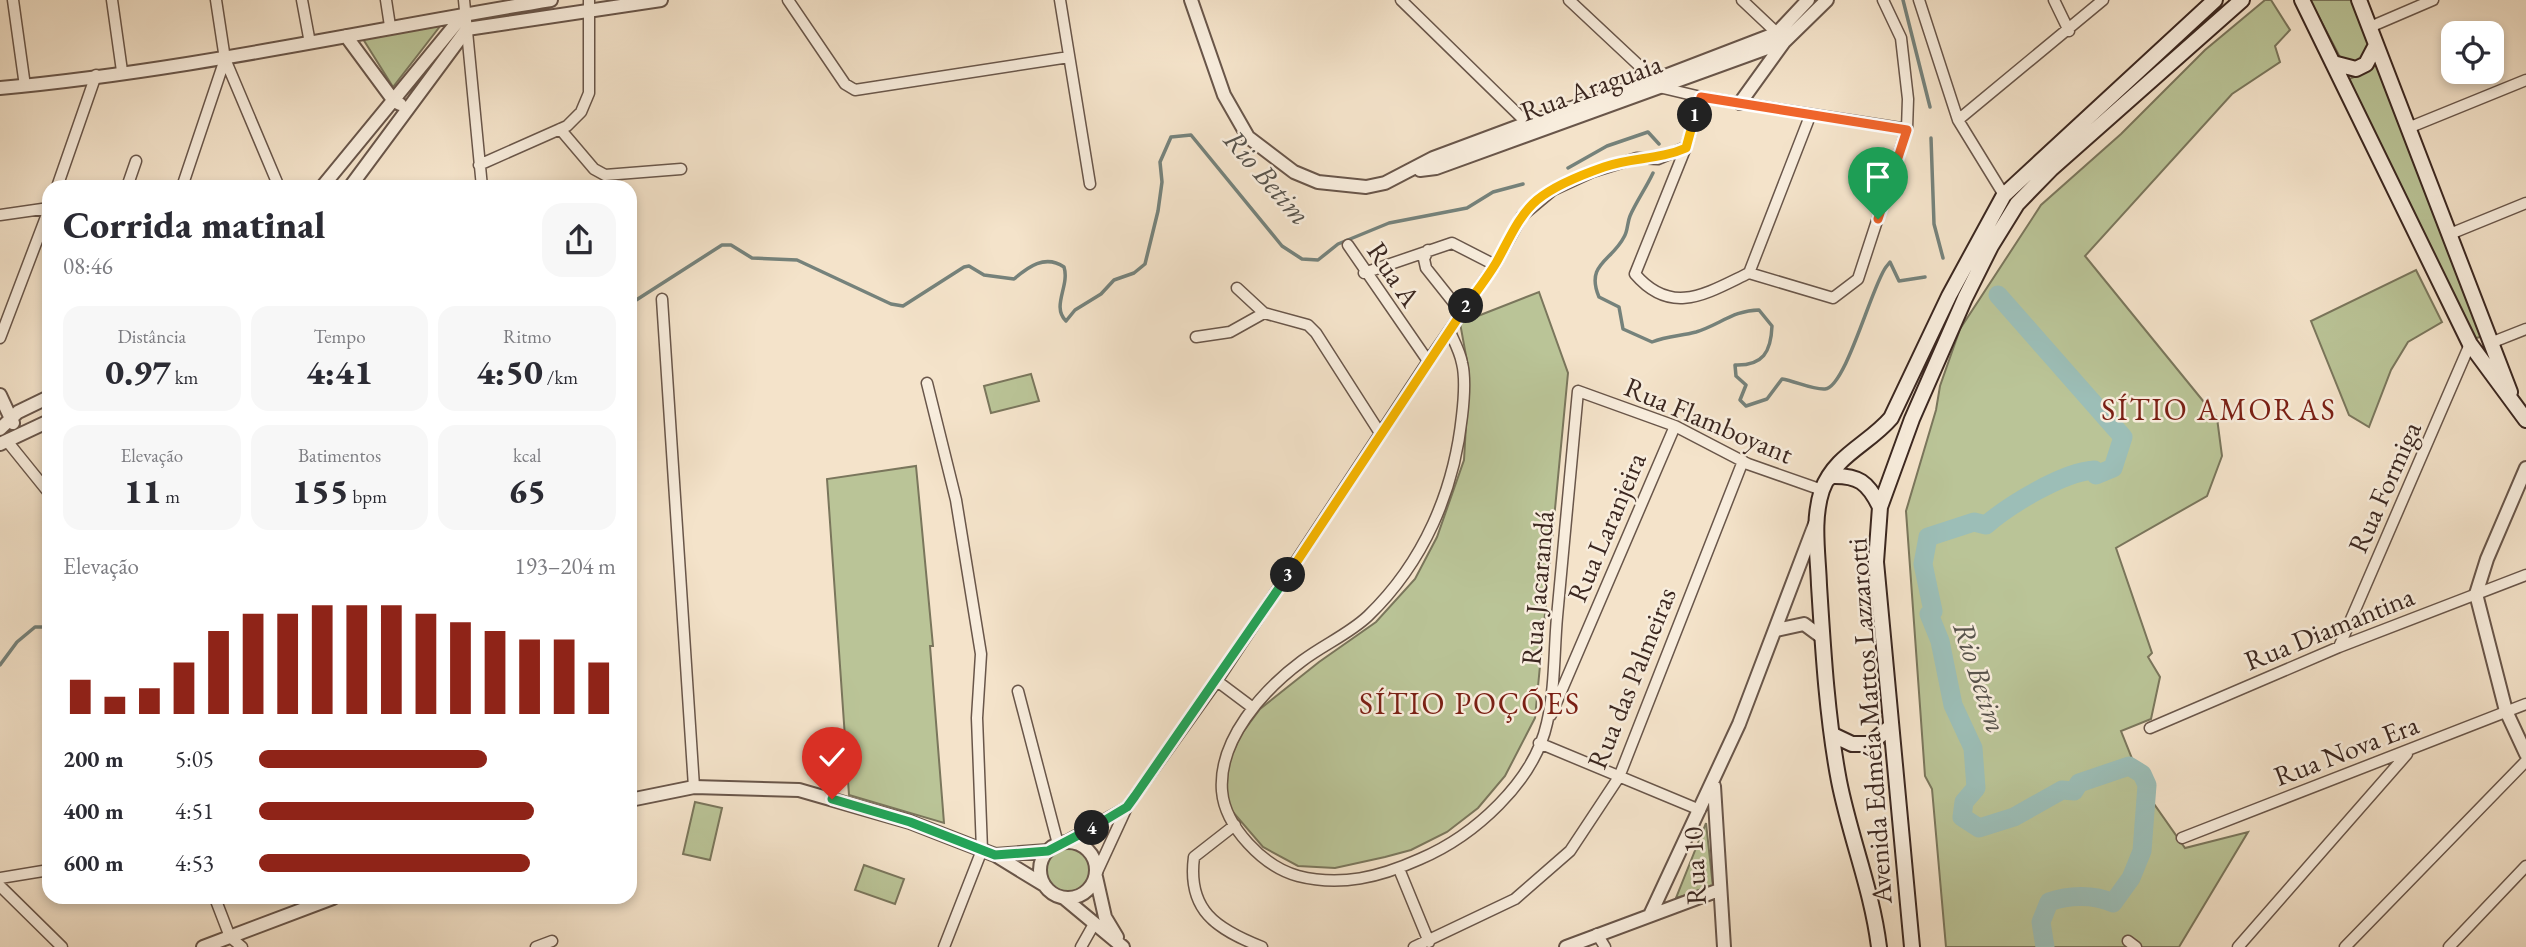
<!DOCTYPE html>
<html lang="pt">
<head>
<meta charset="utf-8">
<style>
	body { margin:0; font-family:"EB Garamond",serif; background:#f7f7f7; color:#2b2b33; height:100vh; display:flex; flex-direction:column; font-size:26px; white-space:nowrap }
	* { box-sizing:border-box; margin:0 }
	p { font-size:23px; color:#7c7c81 }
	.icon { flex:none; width:38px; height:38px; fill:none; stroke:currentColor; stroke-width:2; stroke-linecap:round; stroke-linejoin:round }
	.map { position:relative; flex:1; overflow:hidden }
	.drawer { position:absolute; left:42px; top:180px; width:595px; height:724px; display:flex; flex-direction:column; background:#fff; border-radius:21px; box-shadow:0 4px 10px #0003 }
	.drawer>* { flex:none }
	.buttons { position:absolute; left:2441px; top:21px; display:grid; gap:14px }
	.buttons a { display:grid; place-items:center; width:63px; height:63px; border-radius:14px; background:#fff; box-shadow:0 4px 10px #0003; font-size:35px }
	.pin { position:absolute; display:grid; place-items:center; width:60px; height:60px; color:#fff; margin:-72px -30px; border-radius:50% 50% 50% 0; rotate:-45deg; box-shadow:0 0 7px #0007 }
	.pin .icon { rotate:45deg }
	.km { position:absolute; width:35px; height:35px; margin:-18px; border-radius:50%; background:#222; color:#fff; font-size:19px; line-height:35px; text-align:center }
	.round { display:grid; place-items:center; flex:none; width:74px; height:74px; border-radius:21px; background:#f7f7f7 }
	.head { display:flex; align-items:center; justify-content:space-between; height:119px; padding:0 21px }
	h1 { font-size:38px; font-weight:800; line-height:52px }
	.stats { display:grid; grid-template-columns:repeat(3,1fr); gap:10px; height:119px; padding:7px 21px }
	.stats div { display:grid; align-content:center; border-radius:18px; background:#f7f7f7; text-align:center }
	.stats b { font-size:35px; font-weight:800 }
	.stats small { font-size:19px; font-weight:400 }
	.stats p { font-size:19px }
	.chart { height:196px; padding:14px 21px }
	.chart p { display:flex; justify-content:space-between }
	.chart svg { width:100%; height:126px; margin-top:7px; stroke:#8f2418; stroke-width:6 }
	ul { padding:0 21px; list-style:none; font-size:23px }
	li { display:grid; grid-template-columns:112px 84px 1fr; align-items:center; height:52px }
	li i { height:18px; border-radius:9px; background:#8f2418 }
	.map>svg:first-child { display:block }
	.green { fill:#bac497; stroke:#7a765c; stroke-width:2 }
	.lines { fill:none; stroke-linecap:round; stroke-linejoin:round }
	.stream { stroke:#75827b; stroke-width:3.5 }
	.river { stroke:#9cbeb7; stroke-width:19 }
	.minor-casing { stroke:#69564a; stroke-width:13 }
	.tertiary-casing { stroke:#69564a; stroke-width:16 }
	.secondary-casing { stroke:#3b2720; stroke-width:18 }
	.minor { stroke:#f8eddd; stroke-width:10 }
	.tertiary { stroke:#f8eddd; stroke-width:12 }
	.secondary { stroke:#f8eddd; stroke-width:14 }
	.split-1-casing { stroke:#fff; stroke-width:14 }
	.split-2-casing { stroke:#fff; stroke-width:14 }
	.split-3-casing { stroke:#fff; stroke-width:14 }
	.split-4-casing { stroke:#fff; stroke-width:14 }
	.split-5-casing { stroke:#fff; stroke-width:14 }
	.split-1 { stroke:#f0652b; stroke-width:9 }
	.split-2 { stroke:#f5b400; stroke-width:9 }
	.split-3 { stroke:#f5b400; stroke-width:9 }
	.split-4 { stroke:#22a559; stroke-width:9 }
	.split-5 { stroke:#22a559; stroke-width:9 }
	.labels { text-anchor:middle; stroke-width:5; stroke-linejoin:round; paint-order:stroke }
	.street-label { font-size:28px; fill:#3b2720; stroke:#f8eddd }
	.water-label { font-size:30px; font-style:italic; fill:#58544d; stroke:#f8eddd }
	.neighbourhood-label { font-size:30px; letter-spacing:2px; fill:#7a1f14; stroke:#f8eddd }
</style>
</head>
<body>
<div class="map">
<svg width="2526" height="947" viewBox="0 0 2526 947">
	<rect width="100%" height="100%" fill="#f4e3ca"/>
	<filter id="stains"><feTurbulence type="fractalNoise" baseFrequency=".00286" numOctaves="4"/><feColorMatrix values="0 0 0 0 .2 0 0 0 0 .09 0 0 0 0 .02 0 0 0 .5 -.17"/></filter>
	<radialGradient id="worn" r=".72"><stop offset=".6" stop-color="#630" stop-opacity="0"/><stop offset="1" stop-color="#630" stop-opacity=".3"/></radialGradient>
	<!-- green -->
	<path class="green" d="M 2265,0 L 2271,0 L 2290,30 L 2275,46 L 2280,62 L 2232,94 L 2085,256 L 2217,418 L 2222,456 L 2207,496 L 2116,548 L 2152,653 L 2148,657 L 2160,677 L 2151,719 L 2121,731 L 2145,791 L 2185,848 L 2248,832 L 2179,947 L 1946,947 L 1932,789 L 1925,776 L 1906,511 L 1936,410 L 1940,386 L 1960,329 L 2041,205 L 2121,134 L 2205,50 Z
		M 2310,0 L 2353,0 L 2370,40 L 2359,62 L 2342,61 Z
		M 441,25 L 393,87 L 363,39 Z
		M 2376,63 L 2484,336 L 2472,339 L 2349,79 L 2367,72 Z
		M 2416,270 L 2442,322 L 2408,342 L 2391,370 L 2369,427 L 2349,415 L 2311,321 Z
		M 1539,292 L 1568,373 L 1535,718 L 1505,776 L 1478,808 L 1447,832 L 1411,850 L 1385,857 L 1335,868 L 1298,866 L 1263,847 L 1232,811 L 1227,803 L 1226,784 L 1229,761 L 1240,736 L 1260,709 L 1319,662 L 1376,622 L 1415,579 L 1437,537 L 1464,460 L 1469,372 L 1460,323 Z
		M 1031,374 L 1039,401 L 991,413 L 984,386 Z
		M 916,466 L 933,646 L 930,646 L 944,823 L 849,795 L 827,479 Z
		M 695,802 L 722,808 L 710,860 L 683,854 Z
		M 1706,823 L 1713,887 L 1676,898 Z
		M1046 870a22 22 0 1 1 44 0a22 22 0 1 1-44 0Z
		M 864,865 L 904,879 L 895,904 L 855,890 Z"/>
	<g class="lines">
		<!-- stream -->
		<path class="stream" d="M 1903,0 L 1930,107
			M 1931,138 L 1934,224 L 1943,258
			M 1568,168 L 1607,146 L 1648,132 L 1659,144
			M 1653,173 C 1646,188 1636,202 1630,216 C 1627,223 1628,231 1624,237 C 1612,261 1585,264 1599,297 L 1619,307 L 1623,329 L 1652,342 C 1667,336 1681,336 1696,332 C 1719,325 1734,310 1759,310 L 1772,326 C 1771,352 1763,366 1735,365 L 1736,376 L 1746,385 L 1740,400 L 1746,406 L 1767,399 L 1782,379 C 1795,381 1813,390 1825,389 C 1846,387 1872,285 1886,267 L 1890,262 L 1899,281 L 1925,277
			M 630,304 L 722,245 L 731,245 L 752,258 L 797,260 L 891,304 L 903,306 L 964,267 L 969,266 L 984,275 L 1014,279 C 1028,267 1045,254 1064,267 C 1070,286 1051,306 1066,321 L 1075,310 L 1101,294 L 1114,280 L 1134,273 L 1145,264 L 1158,211 L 1162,182 L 1160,162 L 1171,137 L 1191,135 L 1282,246 L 1302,259 L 1318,260 L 1338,244 L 1389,223 L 1467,208 L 1493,192 L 1523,184
			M 0,665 L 17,642 L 35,627 L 49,627"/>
		<!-- river -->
		<path class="river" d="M 1998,295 L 2123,437 L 2113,468 L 2096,475 L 2094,470 C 2063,472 2009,505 1986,525 L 1974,522 L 1928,537 L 1923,564 L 1933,611 L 1929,614 L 1940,641 L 1953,705 L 1973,748 L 1976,788 L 1964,802 L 1962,817 L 1979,828 L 2014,817 L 2062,790 L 2074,791 L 2079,783 L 2129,766 L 2142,774 L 2147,785 L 2142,851 L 2131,878 L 2113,903 C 2094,894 2068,895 2049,902 L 2041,922 L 2045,947"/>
		<defs>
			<path id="minor" d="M 13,0 L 25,86
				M 112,0 L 122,71
				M 216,0 L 225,59 L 279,187
				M 302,0 L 310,43
				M 386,0 L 390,26
				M 464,0 L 482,187
				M 788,0 L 845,84 L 855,90 L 1069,57
				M 1060,0 L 1090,184
				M 1401,0 L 1527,123
				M 1569,0 L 1663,88 L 1701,97 L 1907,129
				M 1742,0 L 1777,33
				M 1919,0 L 1958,120 L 2004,195
				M 2054,0 L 2069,31
				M 2370,27 L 2433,0
				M 1701,97 L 1686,147 L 1635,274 C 1672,317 1707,293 1749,273 L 1833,298 L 1858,279 L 1907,129 L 1908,99 L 1901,38 L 1883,0
				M 1958,120 L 2103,0
				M 2408,128 L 2526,80
				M 560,129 L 594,169 L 605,175 L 681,169
				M 479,165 L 567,126 L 581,112 L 589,93 L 589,0
				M 57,187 L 96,75
				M 127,187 L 136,161
				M 182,187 L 225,59
				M 0,215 L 49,208
				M 2450,234 L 2526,203
				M 1348,245 L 1428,361
				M 1428,250 L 1424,259 L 1426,268 L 1461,312
				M 1364,273 L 1452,243 L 1495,265
				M 1749,273 L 1810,116
				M 1237,288 L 1264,313
				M 662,299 L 694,787
				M 1450,332 C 1454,341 1460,352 1462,363 C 1466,379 1464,399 1462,416 C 1454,491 1424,562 1368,616 C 1349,634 1323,645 1302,661 C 1263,690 1218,740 1222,791 C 1225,827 1264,867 1298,876 C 1341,887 1380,877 1420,859 C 1474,836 1534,782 1547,723 C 1555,689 1554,651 1557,617 C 1564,542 1571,466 1578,391 L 1675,426 L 1748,464 L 1822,490
				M 1196,337 L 1230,332 L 1264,313 L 1308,325 L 1316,333 L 1380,433
				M 0,338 L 49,209
				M 2493,342 L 2526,329
				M 927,383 L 956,500 L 981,654 L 977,718 L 982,850 L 944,947
				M 7,441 L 49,493
				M 2339,647 L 2470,344
				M 1217,681 L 1253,708
				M 1018,691 L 1058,844
				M 1551,715 L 1675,426
				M 2150,728 L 2339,647 L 2526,575
				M 1539,743 L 1700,810
				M 1235,825 L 1194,857 C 1187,910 1216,929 1262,947
				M 2182,838 L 2526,704
				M 1064,842 L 1127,807
				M 1399,869 L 1429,942
				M 1097,872 L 1127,807 L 1217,681 L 1428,361 L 1495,265 L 1522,216 L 1553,190 L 1592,172 L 1637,158 L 1658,159 L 1686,147
				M 0,878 L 49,870
				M 0,886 L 62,947
				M 215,898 L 230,937 L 242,947
				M 1597,934 L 1605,947
				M 2128,941 L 2136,947
				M 536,947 L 552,941
				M 1081,947 L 1094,924
				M 1414,947 L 1515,899 L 1570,851 L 1619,777 L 1743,461
				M 2238,947 L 2407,754
				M 2345,947 L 2526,761
				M 2449,947 L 2526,866"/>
			<path id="tertiary" d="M 1191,0 L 1224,95 L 1248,137 L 1294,172 L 1318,182 L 1366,187 L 1385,183 L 1433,158 L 1527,123 L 1652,81 L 1777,33 L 1808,0
				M 346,36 L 394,101 L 400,104
				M 0,88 C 185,71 367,30 551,0
				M 1740,103 L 1784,42 L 1827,0
				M 1420,170 L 1436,168 L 1784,42
				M 322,187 L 464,14
				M 350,187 L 467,29 L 661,0
				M 0,395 L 13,423
				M 0,429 L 18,412 L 49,397
				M 0,444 L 49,421
				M 2526,468 L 2487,559 L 2476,594 L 2506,711 L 2526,754
				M 1776,630 L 1804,624 L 1823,638
				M 1714,786 L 1724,947
				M 630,800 L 694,787 L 799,790 L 910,822 L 995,855 L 1044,885
				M1040 870a28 28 0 1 1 56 0a28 28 0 1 1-56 0Z
				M 995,855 L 1047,851
				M 1096,877 L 1105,917 L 1117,937
				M 1064,898 L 1123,947
				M 1651,913 L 1739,724 L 1815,524
				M 203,947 L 333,898
				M 1566,947 L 1719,890"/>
			<path id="secondary" d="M 2302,0 L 2470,344 L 2526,420
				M 2359,0 L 2510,392
				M 2333,63 L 2356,69 L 2366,64 L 2376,45
				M 1828,479 L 1831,476 C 1858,475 1868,482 1880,507
				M 1833,735 L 1852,744 L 1870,744 L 1889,728
				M 1879,947 C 1872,890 1850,837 1839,781 C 1827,718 1823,649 1819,585 C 1818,554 1812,520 1822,490 C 1835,455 1869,444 1891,418 L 1949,296 L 2004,195 L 2215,0
				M 1912,947 L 1876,562 L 1880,507 L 1912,419 L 1965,298 L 1991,246 L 2017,204 L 2051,169 L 2242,0"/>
		</defs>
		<!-- minor casing -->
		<use href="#minor" class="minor-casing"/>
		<!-- tertiary casing -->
		<use href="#tertiary" class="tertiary-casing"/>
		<!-- secondary casing -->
		<use href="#secondary" class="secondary-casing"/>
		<!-- minor -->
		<use href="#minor" class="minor"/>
		<!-- tertiary -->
		<use href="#tertiary" class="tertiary"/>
		<!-- secondary -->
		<use href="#secondary" class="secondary"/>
	</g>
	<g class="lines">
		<defs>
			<path id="split-1" d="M 1695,115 L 1701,97 L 1907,130 L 1878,219"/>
			<path id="split-2" d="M 1466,306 C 1476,292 1487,278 1496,263 C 1508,242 1518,216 1537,200 C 1555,185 1581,175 1604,167 C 1632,157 1659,160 1686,148 L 1695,115"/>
			<path id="split-3" d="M 1288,575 L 1466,306"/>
			<path id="split-4" d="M 1092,828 L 1127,807 L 1135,796 L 1288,575"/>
			<path id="split-5" d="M 832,799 L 910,822 L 995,855 L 1048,851 L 1092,828"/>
		</defs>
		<!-- split-1 casing -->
		<use href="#split-1" class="split-1-casing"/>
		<!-- split-2 casing -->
		<use href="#split-2" class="split-2-casing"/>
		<!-- split-3 casing -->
		<use href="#split-3" class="split-3-casing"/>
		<!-- split-4 casing -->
		<use href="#split-4" class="split-4-casing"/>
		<!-- split-5 casing -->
		<use href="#split-5" class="split-5-casing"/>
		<!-- split-1 -->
		<use href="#split-1" class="split-1"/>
		<!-- split-2 -->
		<use href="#split-2" class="split-2"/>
		<!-- split-3 -->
		<use href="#split-3" class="split-3"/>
		<!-- split-4 -->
		<use href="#split-4" class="split-4"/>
		<!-- split-5 -->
		<use href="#split-5" class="split-5"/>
	</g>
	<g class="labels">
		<!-- street labels -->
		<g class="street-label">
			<text transform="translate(1591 87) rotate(-20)" y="10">Rua Araguaia</text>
			<text transform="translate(1394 274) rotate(56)" y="10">Rua A</text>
			<text transform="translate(1709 420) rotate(23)" y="10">Rua Flamboyant</text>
			<text transform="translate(2384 487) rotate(-66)" y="10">Rua Formiga</text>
			<text transform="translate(1606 527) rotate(-67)" y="10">Rua Laranjeira</text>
			<text transform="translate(1537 588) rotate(-85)" y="10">Rua Jacarandá</text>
			<text transform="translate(2329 628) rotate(-22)" y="10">Rua Diamantina</text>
			<text transform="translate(1631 678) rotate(-68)" y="10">Rua das Palmeiras</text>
			<text transform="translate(1869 721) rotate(-94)" y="10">Avenida Edméia Mattos Lazzarotti</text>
			<text transform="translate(2346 750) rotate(-21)" y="10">Rua Nova Era</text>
			<text transform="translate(1694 866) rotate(-93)" y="10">Rua 10</text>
		</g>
		<!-- water labels -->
		<g class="water-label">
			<text transform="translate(1267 177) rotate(49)" y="10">Rio Betim</text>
			<text transform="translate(1980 677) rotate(72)" y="10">Rio Betim</text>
		</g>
		<!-- neighbourhood labels -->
		<g class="neighbourhood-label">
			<text x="2219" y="420">SÍTIO AMORAS</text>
			<text x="1470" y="714">SÍTIO POÇÕES</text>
		</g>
	</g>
	<rect width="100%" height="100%" filter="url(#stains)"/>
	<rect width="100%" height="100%" fill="url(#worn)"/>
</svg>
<div class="buttons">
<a><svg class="icon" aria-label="locate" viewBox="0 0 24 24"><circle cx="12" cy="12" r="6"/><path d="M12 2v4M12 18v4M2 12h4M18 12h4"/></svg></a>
</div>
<div class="pin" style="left:1878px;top:219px;background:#1e9e55"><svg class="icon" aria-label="arrive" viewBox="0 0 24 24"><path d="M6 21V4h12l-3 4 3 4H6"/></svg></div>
<div class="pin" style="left:832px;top:799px;background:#d93025"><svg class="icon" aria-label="check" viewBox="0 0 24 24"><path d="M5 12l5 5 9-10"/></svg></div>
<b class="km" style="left:1695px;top:115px">1</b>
<b class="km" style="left:1466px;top:306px">2</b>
<b class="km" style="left:1288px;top:575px">3</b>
<b class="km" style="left:1092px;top:828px">4</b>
<section class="drawer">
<div class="head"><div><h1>Corrida matinal</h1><p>08:46</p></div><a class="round"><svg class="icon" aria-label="share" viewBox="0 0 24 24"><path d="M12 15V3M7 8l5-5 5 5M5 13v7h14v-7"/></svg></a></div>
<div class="stats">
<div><p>Distância</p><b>0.97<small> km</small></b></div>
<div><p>Tempo</p><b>4:41</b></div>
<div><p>Ritmo</p><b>4:50<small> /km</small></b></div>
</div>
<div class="stats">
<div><p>Elevação</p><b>11<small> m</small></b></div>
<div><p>Batimentos</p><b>155<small> bpm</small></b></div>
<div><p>kcal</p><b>65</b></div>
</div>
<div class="chart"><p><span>Elevação</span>193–204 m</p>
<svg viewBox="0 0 160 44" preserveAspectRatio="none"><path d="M5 44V32M15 44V38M25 44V35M35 44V26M45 44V15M55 44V9M65 44V9M75 44V6M85 44V6M95 44V6M105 44V9M115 44V12M125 44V15M135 44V18M145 44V18M155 44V26"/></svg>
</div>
<ul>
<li><b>200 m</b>5:05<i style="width:64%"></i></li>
<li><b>400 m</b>4:51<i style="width:77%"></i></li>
<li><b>600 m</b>4:53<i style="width:76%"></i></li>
</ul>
</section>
</div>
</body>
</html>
